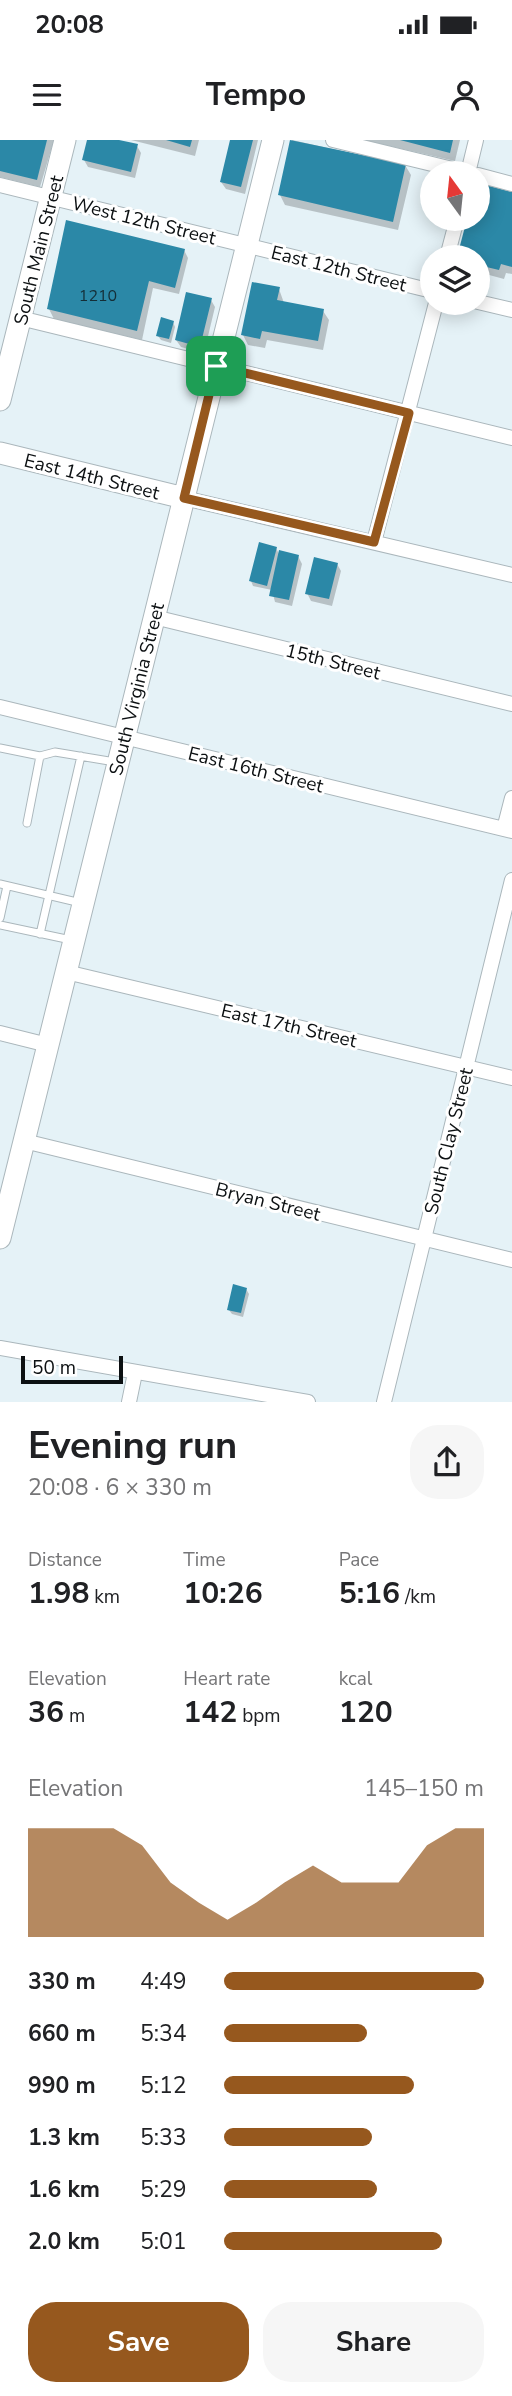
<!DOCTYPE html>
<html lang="en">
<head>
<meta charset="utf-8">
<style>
	body { margin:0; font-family:"Nunito Sans",sans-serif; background:#f6f6f6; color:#202124; height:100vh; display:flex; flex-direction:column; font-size:26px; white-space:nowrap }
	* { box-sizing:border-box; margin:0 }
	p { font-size:23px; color:#757577 }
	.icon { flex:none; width:38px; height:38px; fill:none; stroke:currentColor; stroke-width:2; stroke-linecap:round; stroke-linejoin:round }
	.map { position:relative; height:1262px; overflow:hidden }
	.details { display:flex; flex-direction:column; background:#fff; flex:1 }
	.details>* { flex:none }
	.needle { width:46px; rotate:345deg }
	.buttons { position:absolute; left:420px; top:21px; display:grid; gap:14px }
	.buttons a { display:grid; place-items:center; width:70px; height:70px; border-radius:50%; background:#fff; box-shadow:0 4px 18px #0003; font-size:35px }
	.scale { position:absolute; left:21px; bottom:18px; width:102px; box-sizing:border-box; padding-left:7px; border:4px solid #0c1012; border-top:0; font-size:19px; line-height:24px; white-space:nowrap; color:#0c1012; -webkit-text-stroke:5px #fff; paint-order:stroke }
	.pin { position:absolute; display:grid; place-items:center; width:60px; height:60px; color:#fff; margin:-30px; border-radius:14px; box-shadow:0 4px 10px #0006 }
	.round { display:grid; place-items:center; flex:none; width:74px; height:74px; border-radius:28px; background:#f6f6f6 }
	.head { display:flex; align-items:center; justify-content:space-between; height:119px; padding:0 28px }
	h1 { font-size:38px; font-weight:700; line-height:52px }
	.stats { display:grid; grid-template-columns:repeat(3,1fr); gap:10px; height:119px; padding:7px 28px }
	.stats div { display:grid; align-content:center }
	.stats b { font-size:30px; font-weight:700 }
	.stats small { font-size:19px; font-weight:400 }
	.stats p { font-size:19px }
	.chart { height:196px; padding:14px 28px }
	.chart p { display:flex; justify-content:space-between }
	.chart svg { width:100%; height:126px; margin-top:7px; fill:#96581e; opacity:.7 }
	.cta { display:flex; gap:14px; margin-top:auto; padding:14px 28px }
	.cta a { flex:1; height:80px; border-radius:28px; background:#96581e; color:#fff; font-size:28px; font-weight:700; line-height:80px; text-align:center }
	.cta a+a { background:#f6f6f6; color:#202124 }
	ul { padding:0 28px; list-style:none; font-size:23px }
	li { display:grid; grid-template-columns:112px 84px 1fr; align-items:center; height:52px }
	li i { height:18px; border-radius:9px; background:#96581e }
	.status { display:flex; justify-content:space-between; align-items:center; height:49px; padding:0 35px; background:#fff; direction:ltr }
	.status svg { height:19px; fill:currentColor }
	header { display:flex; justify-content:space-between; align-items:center; height:91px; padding:0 28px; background:#fff; font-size:32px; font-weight:700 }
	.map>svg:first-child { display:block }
	.shadow { fill:#0003 }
	.building { fill:#2b88a7 }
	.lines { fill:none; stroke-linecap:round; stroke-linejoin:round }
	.lane-casing { stroke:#abb7bc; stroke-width:9 }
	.street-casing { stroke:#abb7bc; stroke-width:16 }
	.secondary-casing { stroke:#abb7bc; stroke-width:23 }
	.lane { stroke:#fff; stroke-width:7 }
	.street { stroke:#fff; stroke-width:14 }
	.secondary { stroke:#fff; stroke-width:21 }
	.route-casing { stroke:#fff; stroke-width:14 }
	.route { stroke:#96581e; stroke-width:9 }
	.labels { text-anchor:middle; stroke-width:6; stroke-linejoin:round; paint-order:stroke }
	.number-label { font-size:16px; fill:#142e37 }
	.street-label { font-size:19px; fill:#0c1012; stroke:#fff }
</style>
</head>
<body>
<div class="status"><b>20:08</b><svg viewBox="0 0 49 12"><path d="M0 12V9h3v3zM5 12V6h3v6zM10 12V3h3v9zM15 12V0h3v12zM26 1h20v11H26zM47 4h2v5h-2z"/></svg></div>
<header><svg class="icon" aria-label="menu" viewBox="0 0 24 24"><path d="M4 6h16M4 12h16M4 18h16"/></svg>Tempo<svg class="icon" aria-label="person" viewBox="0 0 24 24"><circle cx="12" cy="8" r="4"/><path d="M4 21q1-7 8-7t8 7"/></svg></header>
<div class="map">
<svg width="512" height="1262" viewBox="0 0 512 1262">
	<rect width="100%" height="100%" fill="#e5f2f7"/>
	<!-- shadow -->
	<path class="shadow" d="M 0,0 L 54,0 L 40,47 L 0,37 Z
		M 89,0 L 111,0 L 137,6 L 141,13 L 135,38 L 88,27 L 84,20 Z
		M 131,0 L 199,0 L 195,16 Z
		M 232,0 L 258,0 L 245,54 L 226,49 L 221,42 Z
		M 292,0 L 405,25 L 411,35 L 398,90 L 285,65 L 280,55 Z
		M 363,0 L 460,0 L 455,21 Z
		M 482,46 L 512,53 L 512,134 L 506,133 L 504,139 L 478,132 L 478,117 L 459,117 L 469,79 L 478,79 L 478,49 Z
		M 184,110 L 188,118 L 179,154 L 153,148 L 142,200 L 54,179 L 49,169 Z
		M 279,149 L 284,163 L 323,171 L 329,180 L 323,210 L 267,200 L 265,208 L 248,205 L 243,195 Z
		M 211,160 L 215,167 L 204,213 L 181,207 L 176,200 Z
		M 173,182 L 175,187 L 171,203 L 161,200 L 158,196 Z
		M 276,408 L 280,416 L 298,416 L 302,424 L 292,466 L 275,462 L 272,450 L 253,446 L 251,441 Z
		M 337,424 L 341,431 L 332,466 L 311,461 L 307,453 Z
		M 246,1149 L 249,1154 L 243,1177 L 232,1174 L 229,1170 Z"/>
	<!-- building -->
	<path class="building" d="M 0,0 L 47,0 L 37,40 L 0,31 Z
		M 87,0 L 119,0 L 138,4 L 131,32 L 82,20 Z
		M 166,0 L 192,0 L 190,7 Z
		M 230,0 L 253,0 L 241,47 L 220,42 Z
		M 290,0 L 406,24 L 393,82 L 278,55 Z
		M 400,0 L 453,0 L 450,13 Z
		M 482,44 L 512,52 L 512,127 L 501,124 L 499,130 L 478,125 L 478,117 L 457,117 L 467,79 L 478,79 L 478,47 Z
		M 66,80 L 185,109 L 175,148 L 149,141 L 137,191 L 47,169 Z
		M 252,142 L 280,147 L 277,160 L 324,169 L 318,201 L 262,191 L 260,199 L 241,195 Z
		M 186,152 L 212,158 L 200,207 L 175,200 Z
		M 161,177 L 174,181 L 169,199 L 156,196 Z
		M 259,402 L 277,407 L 267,446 L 249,441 Z
		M 279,410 L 299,415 L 289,460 L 269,456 Z
		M 314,417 L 338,423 L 329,459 L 305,454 Z
		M 233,1144 L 247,1148 L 241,1173 L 227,1170 Z"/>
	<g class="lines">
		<defs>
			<path id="lane" d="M 0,608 L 40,616 L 55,612 L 115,622
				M 27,683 L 40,616
				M 0,744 L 81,763
				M 0,778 L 7,746
				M 0,785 L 71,800
				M 40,794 L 81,616"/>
			<path id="street" d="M 333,0 L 469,33
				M 468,33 L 476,0
				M 478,35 L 512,44
				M 0,45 L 432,151
				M 447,117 L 457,79
				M 478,162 L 512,170
				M 20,178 L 512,298
				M 184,358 L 512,435
				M 374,402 L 436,163
				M 154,477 L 512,564
				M 0,567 L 512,691
				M 504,689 L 512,658
				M 66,832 L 512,938
				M 0,893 L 48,905
				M 24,1001 L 512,1120
				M 0,1208 L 308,1262
				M 129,1262 L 135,1233
				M 384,1262 L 512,740"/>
			<path id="secondary" d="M 0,260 L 65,0
				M 0,313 L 184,358
				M 0,1098 L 273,0"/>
		</defs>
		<!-- lane casing -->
		<use href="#lane" class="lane-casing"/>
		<!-- street casing -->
		<use href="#street" class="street-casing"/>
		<!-- secondary casing -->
		<use href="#secondary" class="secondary-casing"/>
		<!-- lane -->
		<use href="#lane" class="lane"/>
		<!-- street -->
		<use href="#street" class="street"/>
		<!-- secondary -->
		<use href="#secondary" class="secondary"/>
	</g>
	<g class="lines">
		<defs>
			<path id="route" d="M 216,226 L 409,273 L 374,402 L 184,358 Z"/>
		</defs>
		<!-- route casing -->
		<use href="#route" class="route-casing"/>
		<!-- route -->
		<use href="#route" class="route"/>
	</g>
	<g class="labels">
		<!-- number labels -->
		<g class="number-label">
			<text x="98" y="161">1210</text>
		</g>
		<!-- street labels -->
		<g class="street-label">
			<text transform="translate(144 80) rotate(14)" y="7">West 12th Street</text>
			<text transform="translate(38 110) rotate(-76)" y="7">South Main Street</text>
			<text transform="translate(339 128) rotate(14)" y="7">East 12th Street</text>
			<text transform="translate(92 336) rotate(14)" y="7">East 14th Street</text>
			<text transform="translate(333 521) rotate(14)" y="7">15th Street</text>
			<text transform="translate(136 549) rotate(-76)" y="7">South Virginia Street</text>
			<text transform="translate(256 629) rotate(14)" y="7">East 16th Street</text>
			<text transform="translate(289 885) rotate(13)" y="7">East 17th Street</text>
			<text transform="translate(448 1001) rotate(-76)" y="7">South Clay Street</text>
			<text transform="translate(268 1061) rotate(14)" y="7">Bryan Street</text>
		</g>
	</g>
</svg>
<div class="buttons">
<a><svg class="needle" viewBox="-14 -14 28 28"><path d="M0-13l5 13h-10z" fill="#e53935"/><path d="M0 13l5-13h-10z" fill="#757577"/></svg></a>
<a><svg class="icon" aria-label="layers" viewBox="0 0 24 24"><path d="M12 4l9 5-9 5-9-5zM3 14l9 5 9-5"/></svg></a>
</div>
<div class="scale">50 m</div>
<div class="pin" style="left:216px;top:226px;background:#1e9e55"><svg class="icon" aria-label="arrive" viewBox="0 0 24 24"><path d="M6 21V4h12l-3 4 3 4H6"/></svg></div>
</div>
<section class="details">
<div class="head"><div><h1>Evening run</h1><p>20:08 · 6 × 330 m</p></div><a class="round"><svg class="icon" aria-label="share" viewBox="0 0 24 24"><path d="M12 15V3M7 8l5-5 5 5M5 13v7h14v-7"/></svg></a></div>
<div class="stats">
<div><p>Distance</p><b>1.98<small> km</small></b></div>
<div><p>Time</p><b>10:26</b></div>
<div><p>Pace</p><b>5:16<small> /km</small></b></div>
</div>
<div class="stats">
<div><p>Elevation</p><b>36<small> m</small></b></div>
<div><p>Heart rate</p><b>142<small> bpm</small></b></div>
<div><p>kcal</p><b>120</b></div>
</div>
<div class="chart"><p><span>Elevation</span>145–150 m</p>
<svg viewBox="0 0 160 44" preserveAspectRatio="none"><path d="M0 44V6L10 6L20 6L30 6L40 12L50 25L60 32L70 38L80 32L90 25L100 19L110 25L120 25L130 25L140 12L150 6L160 6V44z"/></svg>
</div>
<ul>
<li><b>330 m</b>4:49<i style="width:100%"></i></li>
<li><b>660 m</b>5:34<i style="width:55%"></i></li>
<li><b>990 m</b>5:12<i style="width:73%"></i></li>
<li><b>1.3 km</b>5:33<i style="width:57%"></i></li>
<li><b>1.6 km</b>5:29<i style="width:59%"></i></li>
<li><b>2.0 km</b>5:01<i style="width:84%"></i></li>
</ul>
<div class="cta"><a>Save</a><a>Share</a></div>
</section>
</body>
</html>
